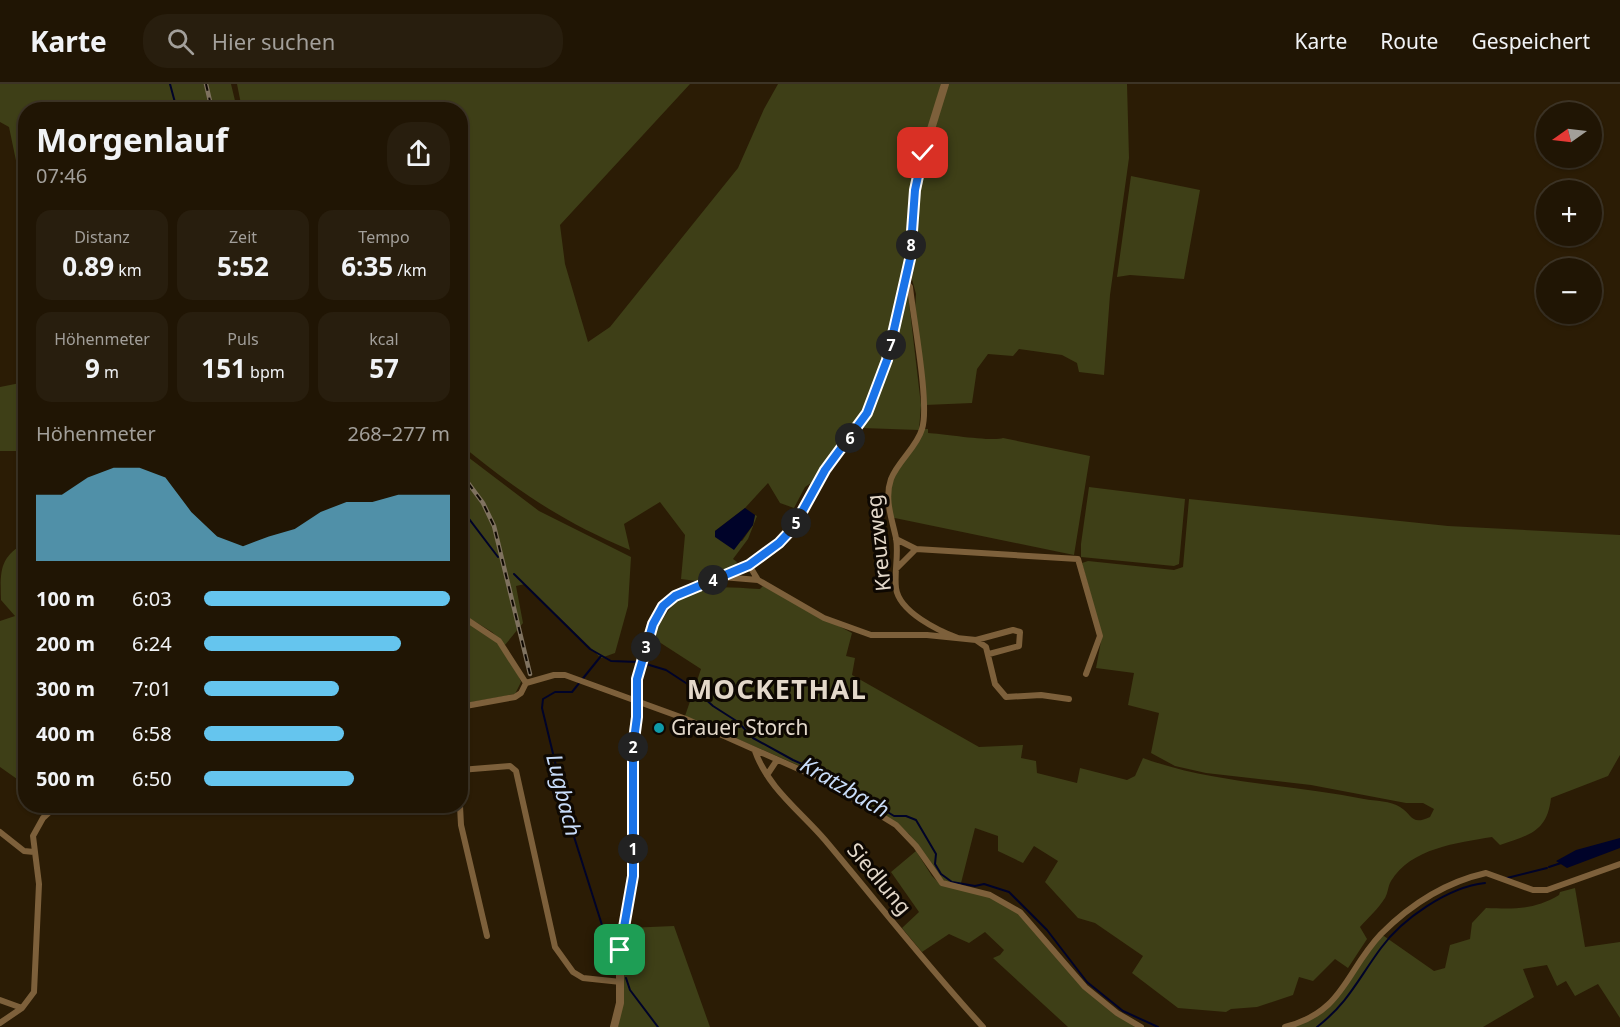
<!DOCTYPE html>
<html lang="de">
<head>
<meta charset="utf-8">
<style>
	body { margin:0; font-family:"Noto Sans",sans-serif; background:#281e0e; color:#f1f3f6; height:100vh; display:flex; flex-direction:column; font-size:22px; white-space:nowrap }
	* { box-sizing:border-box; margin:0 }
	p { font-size:20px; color:#a29f9a }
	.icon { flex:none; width:33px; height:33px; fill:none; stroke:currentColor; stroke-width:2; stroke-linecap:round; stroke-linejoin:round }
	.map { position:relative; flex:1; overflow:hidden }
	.side { position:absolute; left:18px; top:18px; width:450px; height:711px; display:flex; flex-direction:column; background:#201504; border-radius:24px; box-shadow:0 2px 4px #0004,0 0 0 2px #3d3426 }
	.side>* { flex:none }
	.needle { width:39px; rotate:256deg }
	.buttons { position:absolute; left:1536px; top:18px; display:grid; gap:12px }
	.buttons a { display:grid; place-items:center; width:66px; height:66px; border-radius:50%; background:#201504; box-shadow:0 2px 4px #0004,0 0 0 2px #3d3426; font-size:30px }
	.pin { position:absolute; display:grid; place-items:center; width:51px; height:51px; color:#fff; margin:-26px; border-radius:12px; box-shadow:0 3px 9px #0006 }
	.km { position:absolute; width:30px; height:30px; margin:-15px; border-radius:50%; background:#222; color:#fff; font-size:16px; line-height:30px; text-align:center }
	.round { display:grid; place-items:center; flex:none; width:63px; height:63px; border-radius:24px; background:#281e0e }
	.headline { display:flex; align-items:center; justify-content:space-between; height:102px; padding:0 18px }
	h1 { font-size:33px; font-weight:700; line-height:45px }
	.stats { display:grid; grid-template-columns:repeat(3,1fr); gap:9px; height:102px; padding:6px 18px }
	.stats div { display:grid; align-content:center; border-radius:15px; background:#281e0e; text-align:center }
	.stats b { font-size:26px; font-weight:700 }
	.stats small { font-size:16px; font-weight:400 }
	.stats p { font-size:16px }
	.chart { height:168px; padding:12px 18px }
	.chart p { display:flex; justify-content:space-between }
	.chart svg { width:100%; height:108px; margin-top:6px; fill:#65c5ee; opacity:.7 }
	ul { padding:0 18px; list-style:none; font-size:20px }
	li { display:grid; grid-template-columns:96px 72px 1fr; align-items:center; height:45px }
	li i { height:15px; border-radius:8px; background:#65c5ee }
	header { display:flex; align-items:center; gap:36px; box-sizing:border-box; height:84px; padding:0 30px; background:#201504; border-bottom:2px solid #3d3426 }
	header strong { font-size:28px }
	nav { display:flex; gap:33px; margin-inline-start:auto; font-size:21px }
	.search { width:420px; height:54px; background:#281e0e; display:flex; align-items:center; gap:15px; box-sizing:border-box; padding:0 21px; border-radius:24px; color:#a29f9a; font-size:22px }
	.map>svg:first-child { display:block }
	.green { fill:#3e3f17 }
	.water { fill:#000329 }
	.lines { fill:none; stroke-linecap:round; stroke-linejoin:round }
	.stream { stroke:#000329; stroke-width:2 }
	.minor { stroke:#7d603b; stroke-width:6 }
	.tertiary { stroke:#7d603b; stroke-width:8 }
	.rail-casing { stroke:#7f725f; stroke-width:4.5 }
	.rail { stroke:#0e0802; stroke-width:2; stroke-dasharray:7; stroke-linecap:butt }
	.route-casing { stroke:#fff; stroke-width:12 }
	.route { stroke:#1a73e8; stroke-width:8 }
	.culture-dot { fill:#0f9aa8; stroke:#0e0802; stroke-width:2 }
	.labels { text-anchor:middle; stroke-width:6; stroke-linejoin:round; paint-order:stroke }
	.street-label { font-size:21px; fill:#e3d8ca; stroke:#0e0802 }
	.poi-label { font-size:21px; fill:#e3d8ca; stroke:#0e0802; text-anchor:start }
	.water-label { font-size:22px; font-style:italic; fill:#c8dcf9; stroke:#0e0802 }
	.district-label { font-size:27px; font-weight:bold; letter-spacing:1.5px; fill:#e3d8ca; stroke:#0e0802 }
</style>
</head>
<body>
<header>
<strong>Karte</strong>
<div class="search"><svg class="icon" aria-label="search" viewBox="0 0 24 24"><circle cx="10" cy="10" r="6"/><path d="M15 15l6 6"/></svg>Hier suchen</div>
<nav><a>Karte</a><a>Route</a><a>Gespeichert</a></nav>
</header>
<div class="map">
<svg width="1620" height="943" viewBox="0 0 1620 943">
	<rect width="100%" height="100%" fill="#2b1c05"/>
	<!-- green -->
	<path class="green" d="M 0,0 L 231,0 L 237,25 L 26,26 L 25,120 L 9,43 L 0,38 Z
		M 237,0 L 690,0 L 560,141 L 565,180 L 588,258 L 610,243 L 738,84 L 764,25 L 778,0 L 941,0 L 912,104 L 906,175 L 886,273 L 864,328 L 814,397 L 805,403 L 794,424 L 780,419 L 768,399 L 745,424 L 715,447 L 742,457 L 753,441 L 755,431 L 757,432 L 748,455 L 733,475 L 737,478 L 735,483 L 696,497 L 681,495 L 685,451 L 660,418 L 624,440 L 630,466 C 561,437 519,408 461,361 L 460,26 L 242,25 Z
		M 948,0 L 1127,0 L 1129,74 L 1110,211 L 1104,291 L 1079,288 L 1077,279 L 1062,271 L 1019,265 L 1013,272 L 988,270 L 977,285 L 972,319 L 925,321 L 915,226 L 916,210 L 910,188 L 921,88 Z
		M 1131,92 L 1200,106 L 1184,195 L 1130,191 L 1117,193 Z
		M 905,210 L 908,210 L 921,321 L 919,346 L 862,344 C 886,302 895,257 905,210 Z
		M 25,298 L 25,367 L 0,367 L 0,303 Z
		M 922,345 L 928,345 L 928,349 C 944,350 994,358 1003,354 L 1090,372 L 1074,471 L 890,433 L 891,396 Z
		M 460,367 L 539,427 L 631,473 L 628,522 L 615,569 L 601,574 L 525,500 L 516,502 L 523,539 L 505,561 L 492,548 L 461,529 Z
		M 1089,403 L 1185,415 L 1179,480 L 1174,482 L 1081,473 L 1081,460 Z
		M 1189,415 L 1448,442 L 1620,451 L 1620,671 L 1608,692 L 1551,714 C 1547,749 1528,751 1500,761 L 1492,753 C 1457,759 1411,764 1391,797 C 1388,802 1388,809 1385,814 C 1378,825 1368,834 1360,843 L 1367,855 L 1348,884 L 1335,875 L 1313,897 L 1299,893 L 1293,911 L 1257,923 L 1231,925 L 1226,928 L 1178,924 L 1132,889 L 1143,872 L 1095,839 L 1078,834 L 1045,798 L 1058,777 L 1034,762 L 1023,779 L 998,767 L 998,752 L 975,744 L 960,803 L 943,796 L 909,750 L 854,711 L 809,686 L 685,632 L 701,585 L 653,554 C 679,496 705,502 760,505 L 763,502 L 852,549 L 846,572 L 855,574 L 852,591 L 979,663 L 1023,661 L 1021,674 L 1036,677 L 1037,689 L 1077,699 L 1080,684 L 1127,696 L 1135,692 L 1143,674 C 1214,700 1291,700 1364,715 C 1375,717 1391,717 1400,723 C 1413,731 1411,742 1430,733 L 1434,725 L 1423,719 L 1406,719 L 1311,701 L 1206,689 L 1175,682 L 1151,669 L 1159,629 L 1128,621 L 1134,589 L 1096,584 L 1102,552 L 1082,479 L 1088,477 L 1174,486 L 1183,483 Z
		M 25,459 L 26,686 L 17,695 L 0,683 L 0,537 L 15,532 L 1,516 C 0,486 0,473 25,459 Z
		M 460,534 L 497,557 L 519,593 L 521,598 L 515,610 L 461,620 Z
		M 916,767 L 932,792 L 941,801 L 989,812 L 1019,830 L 1083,904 L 1135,943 L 1068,943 L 993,874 L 1000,871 L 1004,866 L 985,848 L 969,859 L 949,850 L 922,868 L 902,844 L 919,828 L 891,788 Z
		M 1575,804 L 1585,863 L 1620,858 L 1620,934 L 1598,900 L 1575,912 L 1566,897 L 1557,902 L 1547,881 L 1523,885 L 1534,913 L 1483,943 L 1285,943 C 1331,931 1354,887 1381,850 L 1434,887 L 1445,884 L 1450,861 L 1470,855 L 1472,839 L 1486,824 C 1515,825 1534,826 1559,811 L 1560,808 Z
		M 674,842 L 710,943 L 618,943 C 625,910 622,877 627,844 Z"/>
	<!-- water -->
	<path class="water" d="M 745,424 L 755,431 L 753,441 L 734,466 L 715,453 L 715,447 Z
		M 1620,754 L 1620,764 L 1567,784 L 1556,777 L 1576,766 Z"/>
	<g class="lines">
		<!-- stream -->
		<path class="stream" d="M 170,0 L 177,26
			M 460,423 L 498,473
			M 514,490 L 590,565 L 611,577 L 638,578
			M 601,572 L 572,608 L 555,608 L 543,615 L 542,624 L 570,740 L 614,879
			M 646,580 L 666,586 L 692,603 L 713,622 L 738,638 L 753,654 L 793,676 L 856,704 L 860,711 L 894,732 L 906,732 L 916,736 L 936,770 L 935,780 L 941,790 L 952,798 L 975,802 L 984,800 L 1009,808 L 1047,846 L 1087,898 L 1123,927 L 1158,943
			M 1549,783 L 1561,779
			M 1507,794 L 1547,784
			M 626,894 L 630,906 L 658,943
			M 1317,943 C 1349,918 1358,895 1381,864 C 1402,835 1448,803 1485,799"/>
		<!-- minor -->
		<path class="minor" d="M 905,197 L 910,203 C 913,232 930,321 922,345 C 917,363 898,377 891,395 C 884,415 892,435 896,454 C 899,470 894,488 896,504 C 899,528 939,547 958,554
			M 896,455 L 916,465 L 1078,475 L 1100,552 L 1086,590
			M 749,481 L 758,496
			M 896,485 L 916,465
			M 722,493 L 758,496 L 824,534 L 871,551 L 927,551 L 976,556 L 986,563 L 995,600 L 1006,613 L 1041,611 L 1069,615
			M 460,531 L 499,557 L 526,599
			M 976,556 L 1013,546 L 1020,548 L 1019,562 L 989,570
			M 460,623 L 515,613 L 521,609 L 526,599 L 554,591 L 565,591 L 686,635 L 821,695 L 896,741 L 916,762 L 942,799 L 990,811 L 1020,828 L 1085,903 L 1117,929 L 1141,943
			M 755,667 C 768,704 800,727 825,756 C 878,819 928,883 983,943
			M 460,686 L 510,682 L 516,687 L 555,863 L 573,888 L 583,894 L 621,898
			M 767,691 L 777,676
			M 460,722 L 461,741 L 487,852
			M 0,748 L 24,767 L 34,768
			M 0,916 L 22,924
			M 0,939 L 22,924 L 34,908 L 39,800 L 33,752 L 43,734 L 56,722
			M 1285,943 C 1344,928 1345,888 1381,850 C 1410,821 1446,798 1486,789 L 1533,806 L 1547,806 L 1620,780"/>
		<!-- tertiary -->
		<path class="tertiary" d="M 614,943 L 620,919 L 620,866 L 633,792 L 633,663 L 637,633 L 637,595 L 653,540 L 663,522 L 675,512 L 749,481 L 779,460 L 793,444 L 825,386 L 867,329 L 887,276 L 910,175 L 918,87 L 945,0"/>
		<defs>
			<path id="rail" d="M 206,0 L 212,26
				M 460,388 L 483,419 L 494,442 L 530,590"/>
		</defs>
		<!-- rail casing -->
		<use href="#rail" class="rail-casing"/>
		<!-- rail -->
		<use href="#rail" class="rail"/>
	</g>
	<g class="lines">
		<defs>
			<path id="route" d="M 620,866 L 633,792 L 633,663 L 637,633 L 637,595 L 653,540 L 663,522 L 675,512 L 749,481 L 779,459 L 793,444 L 825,386 L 867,329 L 887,276 L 905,197 L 910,175 L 915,106 L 923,69"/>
		</defs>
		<!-- route casing -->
		<use href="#route" class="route-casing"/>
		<!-- route -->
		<use href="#route" class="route"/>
	</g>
	<!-- markers -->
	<circle class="culture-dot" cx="659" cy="644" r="6"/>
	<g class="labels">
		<!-- street labels -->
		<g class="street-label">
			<text transform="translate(879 459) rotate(-96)" y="7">Kreuzweg</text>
			<text transform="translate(879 795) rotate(50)" y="7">Siedlung</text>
		</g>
		<!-- poi labels -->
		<g class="poi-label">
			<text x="671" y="651">Grauer Storch</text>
		</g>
		<!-- water labels -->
		<g class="water-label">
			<text transform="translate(845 703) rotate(30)" y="8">Kratzbach</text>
			<text transform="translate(564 711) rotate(76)" y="8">Lugbach</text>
		</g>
		<!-- district labels -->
		<g class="district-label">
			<text x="777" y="615">MOCKETHAL</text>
		</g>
	</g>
</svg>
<div class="buttons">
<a><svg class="needle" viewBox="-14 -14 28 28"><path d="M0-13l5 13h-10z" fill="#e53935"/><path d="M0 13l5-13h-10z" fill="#a29f9a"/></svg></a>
<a>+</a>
<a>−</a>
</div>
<div class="pin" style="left:620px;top:866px;background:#1e9e55"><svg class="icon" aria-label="arrive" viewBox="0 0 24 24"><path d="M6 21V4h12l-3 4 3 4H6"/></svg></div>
<div class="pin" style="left:923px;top:69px;background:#d93025"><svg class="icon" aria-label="check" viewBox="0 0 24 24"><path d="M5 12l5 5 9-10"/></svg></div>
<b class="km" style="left:633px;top:765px">1</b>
<b class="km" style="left:633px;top:663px">2</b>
<b class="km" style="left:646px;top:563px">3</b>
<b class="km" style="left:713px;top:496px">4</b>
<b class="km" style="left:796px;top:439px">5</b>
<b class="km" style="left:850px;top:354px">6</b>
<b class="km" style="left:891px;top:261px">7</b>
<b class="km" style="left:911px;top:161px">8</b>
<section class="side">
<div class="headline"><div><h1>Morgenlauf</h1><p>07:46</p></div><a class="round"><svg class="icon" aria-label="share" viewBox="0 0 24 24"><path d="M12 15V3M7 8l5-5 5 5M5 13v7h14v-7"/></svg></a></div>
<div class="stats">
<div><p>Distanz</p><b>0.89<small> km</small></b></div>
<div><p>Zeit</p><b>5:52</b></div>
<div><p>Tempo</p><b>6:35<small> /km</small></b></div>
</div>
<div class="stats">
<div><p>Höhenmeter</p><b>9<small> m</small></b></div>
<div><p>Puls</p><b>151<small> bpm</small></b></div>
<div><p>kcal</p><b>57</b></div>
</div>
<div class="chart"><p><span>Höhenmeter</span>268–277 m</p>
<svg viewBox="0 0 160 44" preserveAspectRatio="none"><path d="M0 44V17L10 17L20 10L30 6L40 6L50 10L60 24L70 34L80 38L90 34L100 31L110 24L120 20L130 20L140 17L150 17L160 17V44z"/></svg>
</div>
<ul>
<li><b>100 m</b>6:03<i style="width:100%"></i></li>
<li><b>200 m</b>6:24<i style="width:80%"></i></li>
<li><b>300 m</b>7:01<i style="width:55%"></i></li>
<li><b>400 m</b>6:58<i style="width:57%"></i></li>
<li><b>500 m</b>6:50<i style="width:61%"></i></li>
</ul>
</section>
</div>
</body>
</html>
